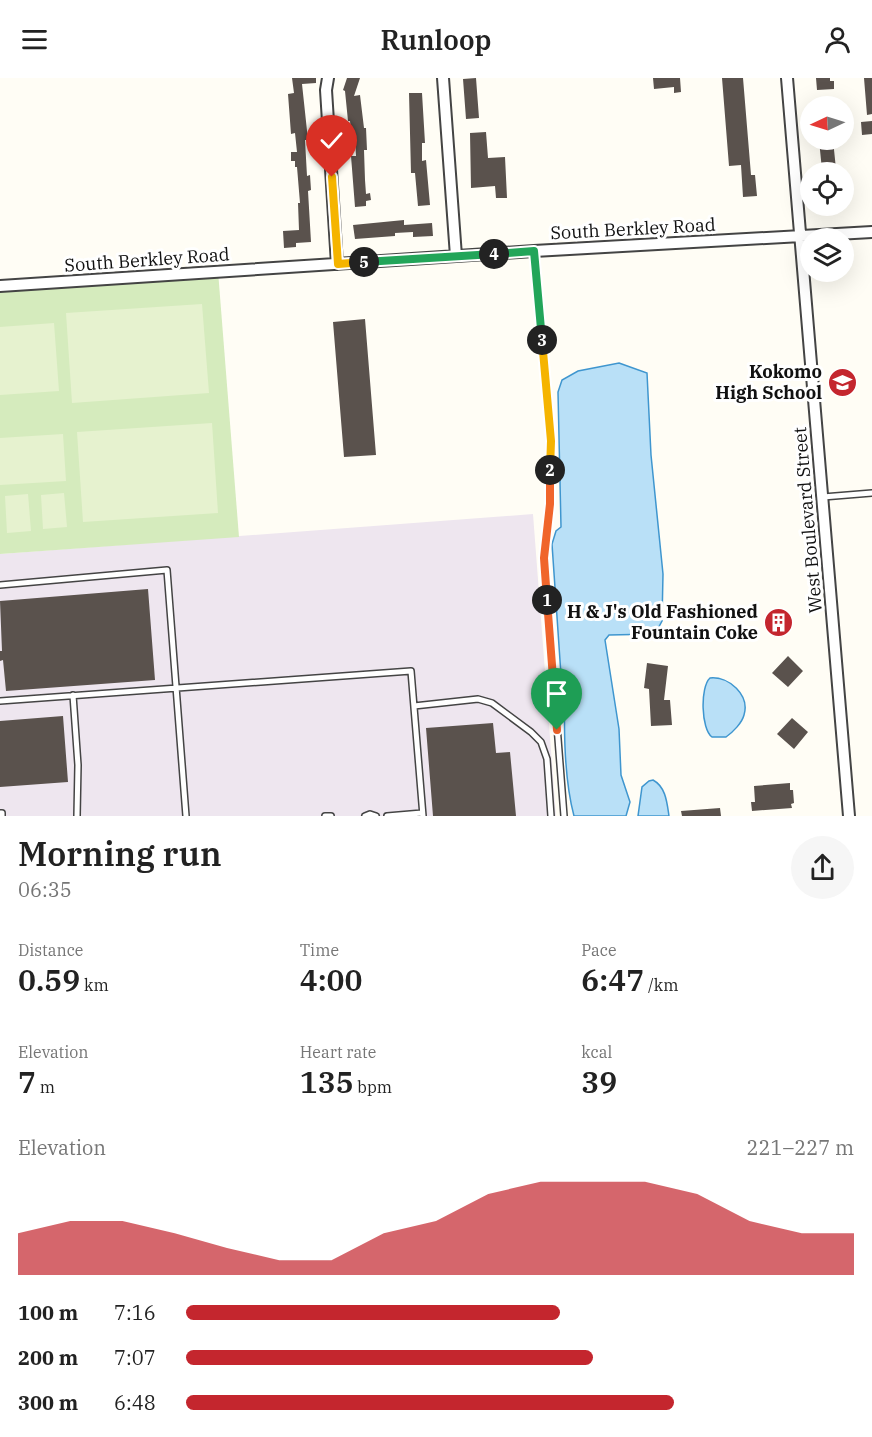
<!DOCTYPE html>
<html lang="en">
<head>
<meta charset="utf-8">
<style>
	body { margin:0; font-family:"IBM Plex Serif",serif; background:#f6f6f6; color:#222; height:100vh; display:flex; flex-direction:column; font-size:22px; white-space:nowrap }
	* { box-sizing:border-box; margin:0 }
	p { font-size:20px; color:#767676 }
	.icon { flex:none; width:33px; height:33px; fill:none; stroke:currentColor; stroke-width:2; stroke-linecap:round; stroke-linejoin:round }
	.map { position:relative; height:738px; overflow:hidden }
	.panel { display:flex; flex-direction:column; background:#fff; flex:1 }
	.panel>* { flex:none }
	.needle { width:39px; rotate:266deg }
	.tools { position:absolute; left:800px; top:18px; display:grid; gap:12px }
	.tools a { display:grid; place-items:center; width:54px; height:54px; border-radius:50%; background:#fff; box-shadow:0 6px 24px #0002; font-size:30px }
	.pin { position:absolute; display:grid; place-items:center; width:51px; height:51px; color:#fff; margin:-62px -26px; border-radius:50% 50% 50% 0; rotate:-45deg; box-shadow:0 0 6px #0007 }
	.pin .icon { rotate:45deg }
	.km { position:absolute; width:30px; height:30px; margin:-15px; border-radius:50%; background:#222; color:#fff; font-size:16px; line-height:30px; text-align:center }
	.round { display:grid; place-items:center; flex:none; width:63px; height:63px; border-radius:32px; background:#f6f6f6 }
	.overview { display:flex; align-items:center; justify-content:space-between; height:102px; padding:0 18px }
	h1 { font-size:33px; font-weight:600; line-height:45px }
	.stats { display:grid; grid-template-columns:repeat(3,1fr); gap:9px; height:102px; padding:6px 18px }
	.stats div { display:grid; align-content:center }
	.stats b { font-size:30px; font-weight:600 }
	.stats small { font-size:16px; font-weight:400 }
	.stats p { font-size:16px }
	.chart { height:168px; padding:12px 18px }
	.chart p { display:flex; justify-content:space-between }
	.chart svg { width:100%; height:108px; margin-top:6px; fill:#c4262e; opacity:.7 }
	ul { padding:0 18px; list-style:none; font-size:20px }
	li { display:grid; grid-template-columns:96px 72px 1fr; align-items:center; height:45px }
	li i { height:15px; border-radius:8px; background:#c4262e }
	header { display:flex; justify-content:space-between; align-items:center; height:78px; padding:0 18px; background:#fff; font-size:27px; font-weight:600 }
	.map>svg:first-child { display:block }
	.industrial { fill:#eee6ef }
	.green { fill:#d5ebbd }
	.pitch { fill:#e6f2cf }
	.water { fill:#b9e0f7; stroke:#3f96cf; stroke-width:1.5 }
	.building { fill:#5a524d }
	.lines { fill:none; stroke-linecap:round; stroke-linejoin:round }
	.lane-casing { stroke:#444; stroke-width:8 }
	.street-casing { stroke:#444; stroke-width:14 }
	.lane { stroke:#fff; stroke-width:5 }
	.street { stroke:#fff; stroke-width:10 }
	.split-1-casing { stroke:#fff; stroke-width:12 }
	.split-2-casing { stroke:#fff; stroke-width:12 }
	.split-3-casing { stroke:#fff; stroke-width:12 }
	.split-4-casing { stroke:#fff; stroke-width:12 }
	.split-5-casing { stroke:#fff; stroke-width:12 }
	.split-6-casing { stroke:#fff; stroke-width:12 }
	.split-1 { stroke:#f0652b; stroke-width:8 }
	.split-2 { stroke:#f0652b; stroke-width:8 }
	.split-3 { stroke:#f5b400; stroke-width:8 }
	.split-4 { stroke:#22a559; stroke-width:8 }
	.split-5 { stroke:#22a559; stroke-width:8 }
	.split-6 { stroke:#f5b400; stroke-width:8 }
	.labels { text-anchor:middle; stroke-width:6; stroke-linejoin:round; paint-order:stroke }
	.street-label { font-size:18px; fill:#111; stroke:#fff }
	.poi-label { font-size:18px; font-weight:bold; fill:#111; stroke:#fff; text-anchor:end }
</style>
</head>
<body>
<header><svg class="icon" aria-label="menu" viewBox="0 0 24 24"><path d="M4 6h16M4 12h16M4 18h16"/></svg>Runloop<svg class="icon" aria-label="person" viewBox="0 0 24 24"><circle cx="12" cy="8" r="4"/><path d="M4 21q1-7 8-7t8 7"/></svg></header>
<div class="map">
<svg width="872" height="738" viewBox="0 0 872 738">
	<rect width="100%" height="100%" fill="#fffdf5"/>
	<!-- industrial -->
	<path class="industrial" d="M 533,436 L 556,738 L 0,738 L 0,476 Z"/>
	<!-- green -->
	<path class="green" d="M 218,193 L 239,459 L 0,476 L 0,208 Z"/>
	<!-- pitch -->
	<path class="pitch" d="M 202,226 L 209,315 L 72,325 L 66,235 Z
		M 54,245 L 59,313 L 0,317 L 0,249 Z
		M 212,345 L 218,435 L 83,444 L 77,354 Z
		M 63,356 L 66,403 L 0,407 L 0,360 Z
		M 64,415 L 67,449 L 43,451 L 41,417 Z
		M 28,416 L 31,453 L 7,455 L 5,418 Z"/>
	<!-- water -->
	<path class="water" d="M 619,285 L 647,295 L 651,377 L 663,496 L 662,543 L 655,556 L 609,557 L 605,562 L 619,651 L 621,697 L 630,724 L 626,738 L 574,738 C 563,697 564,642 565,600 L 561,597 L 552,466 L 556,453 L 561,449 L 558,314 L 562,302 L 578,293 Z
		M 710,600 C 729,598 750,617 744,637 C 742,645 733,654 726,659 L 712,659 C 701,651 700,609 710,600 Z
		M 653,702 C 666,709 667,725 669,738 L 638,738 L 642,709 L 649,703 Z"/>
	<!-- building -->
	<path class="building" d="M 292,0 L 316,0 L 316,5 L 302,6 L 308,62 L 305,62 L 307,98 L 310,97 L 311,112 L 308,113 L 311,164 L 296,165 L 296,169 L 284,170 L 283,153 L 299,152 L 298,125 L 300,125 L 297,89 L 295,89 L 295,83 L 291,83 L 291,74 L 297,74 L 295,55 L 291,56 L 288,16 L 294,15 Z
		M 347,0 L 360,0 L 354,18 L 360,17 L 364,50 L 366,50 L 367,72 L 364,72 L 365,102 L 366,116 L 370,115 L 371,122 L 366,123 L 366,128 L 355,129 L 351,78 L 356,78 L 355,61 L 352,61 L 350,43 L 348,43 L 345,13 L 343,12 Z
		M 476,0 L 479,40 L 466,41 L 463,1 Z
		M 653,0 L 680,0 L 681,14 L 674,15 L 674,9 L 654,11 Z
		M 722,0 L 743,0 L 751,97 L 755,97 L 757,118 L 743,119 L 741,87 L 729,88 Z
		M 816,0 L 830,0 L 830,3 L 834,3 L 834,11 L 817,12 Z
		M 864,0 L 872,0 L 872,36 L 867,37 Z
		M 409,15 L 422,15 L 425,65 L 422,65 L 422,83 L 426,82 L 430,127 L 418,128 L 415,95 L 411,95 Z
		M 872,43 L 872,56 L 862,57 L 861,44 Z
		M 486,54 L 488,80 L 505,79 L 507,120 L 496,120 L 495,108 L 471,110 L 470,55 Z
		M 819,62 L 833,62 L 836,91 L 822,92 Z
		M 404,142 L 404,147 L 432,145 L 433,158 L 413,159 L 413,154 L 395,155 L 395,158 L 355,161 L 353,147 Z
		M 365,241 L 376,377 L 344,379 L 333,244 Z
		M 148,511 L 155,602 L 6,613 L 3,582 L 0,583 L 0,573 L 2,573 L 0,523 Z
		M 787,539 L 788,547 L 771,549 L 771,541 Z
		M 788,578 L 803,593 L 788,609 L 772,595 Z
		M 647,585 L 668,588 L 664,622 L 670,622 L 672,647 L 651,648 L 649,611 L 644,610 Z
		M 63,638 L 68,704 L 0,709 L 0,643 Z
		M 792,640 L 808,654 L 794,671 L 777,656 Z
		M 493,645 L 496,675 L 510,674 L 516,738 L 433,738 L 426,650 Z
		M 790,705 L 790,712 L 793,712 L 794,725 L 791,726 L 792,730 L 752,733 L 751,724 L 755,724 L 754,708 Z
		M 720,730 L 721,738 L 682,738 L 681,733 Z"/>
	<g class="lines">
		<defs>
			<path id="lane" d="M 534,173 L 551,363 L 550,426 L 544,480 L 564,738
				M 823,419 L 872,415
				M 0,507 L 167,492 L 186,738
				M 73,617 L 78,687 L 77,738
				M 0,623 L 411,593 L 423,738
				M 414,628 L 478,621 L 492,625 L 531,654 L 541,664 L 547,681 L 551,738
				M 0,735 L 2,735 L 2,738
				M 325,738 L 331,738
				M 365,738 L 370,736 L 376,738
				M 387,738 L 422,735"/>
			<path id="street" d="M 328,0 L 326,12 L 337,186
				M 443,0 L 456,178
				M 787,0 L 849,738
				M 0,208 L 534,173 L 872,154"/>
		</defs>
		<!-- lane casing -->
		<use href="#lane" class="lane-casing"/>
		<!-- street casing -->
		<use href="#street" class="street-casing"/>
		<!-- lane -->
		<use href="#lane" class="lane"/>
		<!-- street -->
		<use href="#street" class="street"/>
	</g>
	<g class="lines">
		<defs>
			<path id="split-1" d="M 547,522 L 557,652"/>
			<path id="split-2" d="M 547,522 L 544,480 L 550,426 L 550,392"/>
			<path id="split-3" d="M 542,262 L 551,363 L 550,392"/>
			<path id="split-4" d="M 494,176 L 534,173 L 542,262"/>
			<path id="split-5" d="M 364,184 L 494,176"/>
			<path id="split-6" d="M 332,99 L 338,186 L 364,184"/>
		</defs>
		<!-- split-1 casing -->
		<use href="#split-1" class="split-1-casing"/>
		<!-- split-2 casing -->
		<use href="#split-2" class="split-2-casing"/>
		<!-- split-3 casing -->
		<use href="#split-3" class="split-3-casing"/>
		<!-- split-4 casing -->
		<use href="#split-4" class="split-4-casing"/>
		<!-- split-5 casing -->
		<use href="#split-5" class="split-5-casing"/>
		<!-- split-6 casing -->
		<use href="#split-6" class="split-6-casing"/>
		<!-- split-1 -->
		<use href="#split-1" class="split-1"/>
		<!-- split-2 -->
		<use href="#split-2" class="split-2"/>
		<!-- split-3 -->
		<use href="#split-3" class="split-3"/>
		<!-- split-4 -->
		<use href="#split-4" class="split-4"/>
		<!-- split-5 -->
		<use href="#split-5" class="split-5"/>
		<!-- split-6 -->
		<use href="#split-6" class="split-6"/>
	</g>
	<!-- icons -->
	<defs>
		<symbol id="school-disc" viewBox="-11 -11 22 22"><circle r="9.5" fill="#c4262e" stroke="#fff"/><path d="M0-5L7-2L0 1L-7-2ZM-4 1L0 2.5L4 1V4Q0 6-4 4Z" fill="#fff"/></symbol>
		<symbol id="building-disc" viewBox="-11 -11 22 22"><circle r="9.5" fill="#c4262e" stroke="#fff"/><path d="M-4-6H4V6H1V3H-1V6H-4ZM-2.5-4.3h1.7v1.8h-1.7ZM.8-4.3h1.7v1.8H.8ZM-2.5-1h1.7V.8h-1.7ZM.8-1h1.7V.8H.8Z" fill="#fff"/></symbol>
	</defs>
	<g fill-rule="evenodd">
		<use href="#school-disc" x="826" y="288" width="33" height="33"/>
		<use href="#building-disc" x="762" y="528" width="33" height="33"/>
	</g>
	<g class="labels">
		<!-- street labels -->
		<g class="street-label">
			<text transform="translate(633 151) rotate(-3)" y="6">South Berkley Road</text>
			<text transform="translate(147 182) rotate(-4)" y="6">South Berkley Road</text>
			<text transform="translate(808 442) rotate(-95)" y="6">West Boulevard Street</text>
		</g>
		<!-- poi labels -->
		<g class="poi-label">
			<text x="822" y="300">Kokomo<tspan x="822" dy="21">High School</tspan></text>
			<text x="758" y="540">H &amp; J's Old Fashioned<tspan x="758" dy="21">Fountain Coke</tspan></text>
		</g>
	</g>
</svg>
<div class="tools">
<a><svg class="needle" viewBox="-14 -14 28 28"><path d="M0-13l5 13h-10z" fill="#e53935"/><path d="M0 13l5-13h-10z" fill="#767676"/></svg></a>
<a><svg class="icon" aria-label="locate" viewBox="0 0 24 24"><circle cx="12" cy="12" r="6"/><path d="M12 2v4M12 18v4M2 12h4M18 12h4"/></svg></a>
<a><svg class="icon" aria-label="layers" viewBox="0 0 24 24"><path d="M12 4l9 5-9 5-9-5zM3 14l9 5 9-5"/></svg></a>
</div>
<div class="pin" style="left:557px;top:652px;background:#1e9e55"><svg class="icon" aria-label="arrive" viewBox="0 0 24 24"><path d="M6 21V4h12l-3 4 3 4H6"/></svg></div>
<div class="pin" style="left:332px;top:99px;background:#d93025"><svg class="icon" aria-label="check" viewBox="0 0 24 24"><path d="M5 12l5 5 9-10"/></svg></div>
<b class="km" style="left:547px;top:522px">1</b>
<b class="km" style="left:550px;top:392px">2</b>
<b class="km" style="left:542px;top:262px">3</b>
<b class="km" style="left:494px;top:176px">4</b>
<b class="km" style="left:364px;top:184px">5</b>
</div>
<section class="panel">
<div class="overview"><div><h1>Morning run</h1><p>06:35</p></div><a class="round"><svg class="icon" aria-label="share" viewBox="0 0 24 24"><path d="M12 15V3M7 8l5-5 5 5M5 13v7h14v-7"/></svg></a></div>
<div class="stats">
<div><p>Distance</p><b>0.59<small> km</small></b></div>
<div><p>Time</p><b>4:00</b></div>
<div><p>Pace</p><b>6:47<small> /km</small></b></div>
</div>
<div class="stats">
<div><p>Elevation</p><b>7<small> m</small></b></div>
<div><p>Heart rate</p><b>135<small> bpm</small></b></div>
<div><p>kcal</p><b>39</b></div>
</div>
<div class="chart"><p><span>Elevation</span>221–227 m</p>
<svg viewBox="0 0 160 44" preserveAspectRatio="none"><path d="M0 44V27L10 22L20 22L30 27L40 33L50 38L60 38L70 27L80 22L90 11L100 6L110 6L120 6L130 11L140 22L150 27L160 27V44z"/></svg>
</div>
<ul>
<li><b>100 m</b>7:16<i style="width:56%"></i></li>
<li><b>200 m</b>7:07<i style="width:61%"></i></li>
<li><b>300 m</b>6:48<i style="width:73%"></i></li>
</ul>
</section>
</body>
</html>
